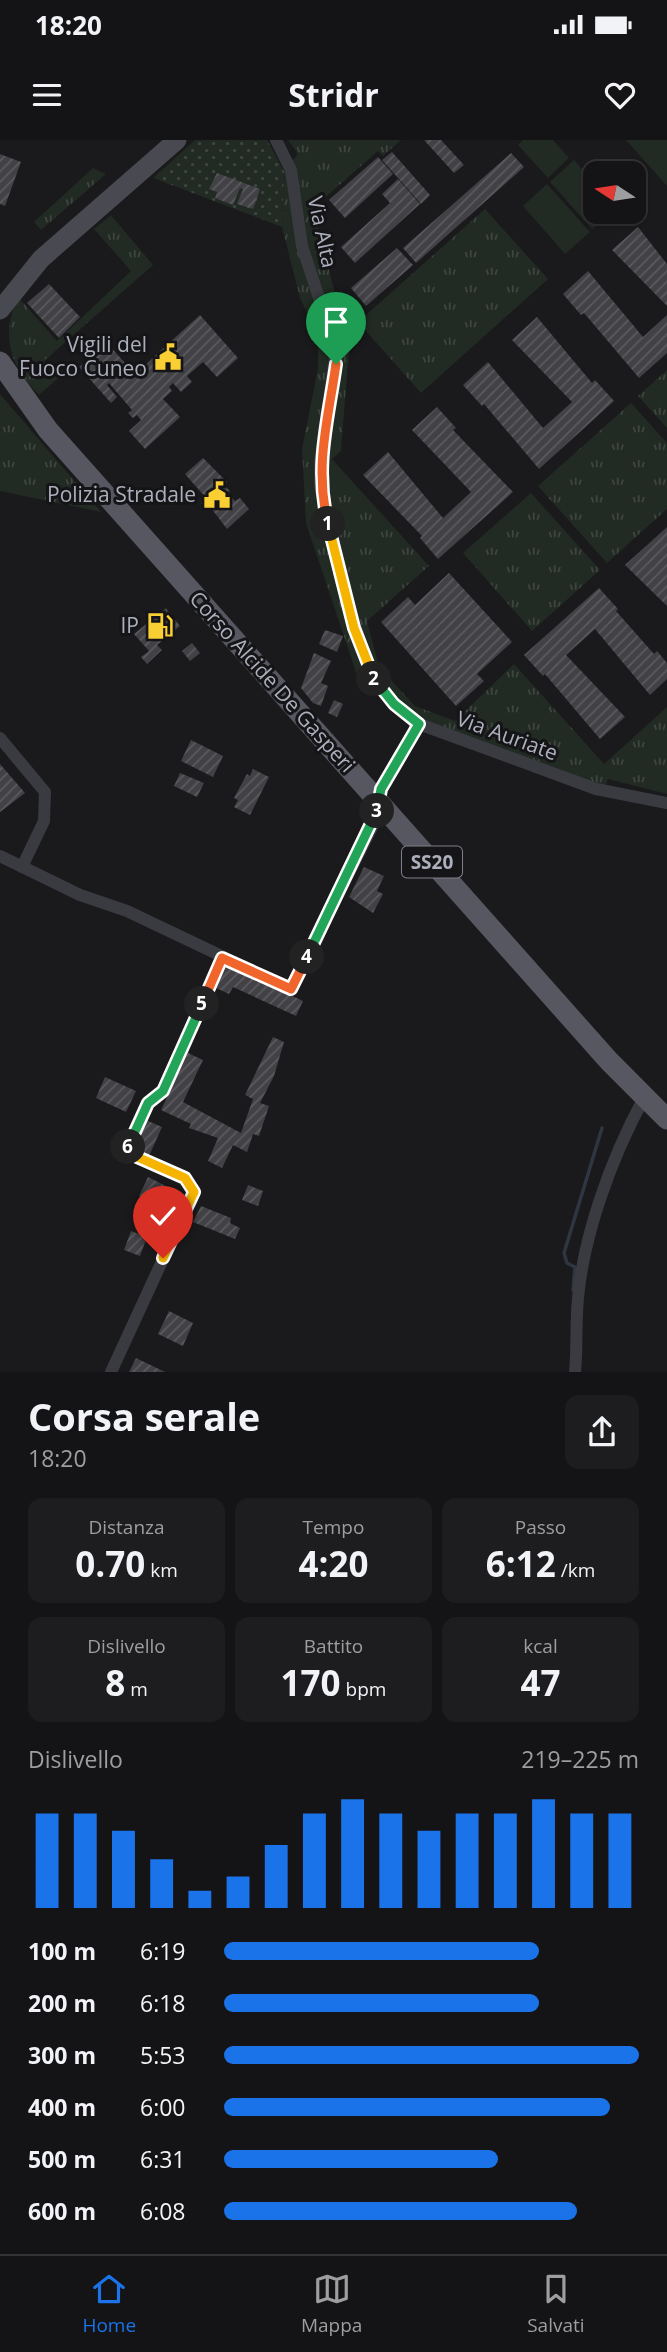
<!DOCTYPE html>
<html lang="it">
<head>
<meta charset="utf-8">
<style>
	body { margin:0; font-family:"Open Sans",sans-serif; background:#1d1c1e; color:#f1f3f6; height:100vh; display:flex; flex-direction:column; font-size:26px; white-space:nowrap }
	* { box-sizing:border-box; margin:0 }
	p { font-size:23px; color:#9d9ea0 }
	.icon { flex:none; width:38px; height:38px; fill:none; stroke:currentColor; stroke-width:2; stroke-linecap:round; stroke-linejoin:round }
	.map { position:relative; height:1232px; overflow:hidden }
	.drawer { display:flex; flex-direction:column; background:#141315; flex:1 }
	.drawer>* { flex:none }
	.needle { width:46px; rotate:282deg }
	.controls { position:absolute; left:583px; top:21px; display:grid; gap:14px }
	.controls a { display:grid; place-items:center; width:63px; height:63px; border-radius:14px; background:#141315; box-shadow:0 2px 5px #0004,0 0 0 2px #333234; font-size:35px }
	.pin { position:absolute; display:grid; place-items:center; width:60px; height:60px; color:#fff; margin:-72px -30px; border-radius:50% 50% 50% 0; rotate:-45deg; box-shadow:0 0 7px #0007 }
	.pin .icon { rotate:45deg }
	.km { position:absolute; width:35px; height:35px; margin:-18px; border-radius:50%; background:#222; color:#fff; font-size:19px; line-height:35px; text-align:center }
	.round { display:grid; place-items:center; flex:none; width:74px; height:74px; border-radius:14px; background:#1d1c1e }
	.summary { display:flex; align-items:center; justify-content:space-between; height:119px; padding:0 28px }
	h1 { font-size:38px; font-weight:700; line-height:52px }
	.figures { display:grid; grid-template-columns:repeat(3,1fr); gap:10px; height:119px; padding:7px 28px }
	.figures div { display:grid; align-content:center; border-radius:14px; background:#1d1c1e; text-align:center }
	.figures b { font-size:35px; font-weight:700 }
	.figures small { font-size:19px; font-weight:400 }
	.figures p { font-size:19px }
	.chart { height:196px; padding:14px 28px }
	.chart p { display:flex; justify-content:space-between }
	.chart svg { width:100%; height:126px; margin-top:7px; stroke:#1a73e8; stroke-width:6 }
	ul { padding:0 28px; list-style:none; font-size:23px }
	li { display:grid; grid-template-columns:112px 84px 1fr; align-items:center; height:52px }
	li i { height:18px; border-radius:9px; background:#1a73e8 }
	.status { display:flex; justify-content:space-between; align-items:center; height:49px; padding:0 35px; background:#141315; direction:ltr }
	.status svg { height:19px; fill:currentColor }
	header { display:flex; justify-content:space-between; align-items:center; height:91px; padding:0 28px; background:#141315; font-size:32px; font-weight:700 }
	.tab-bar { display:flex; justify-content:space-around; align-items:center; height:98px; border-top:2px solid #333234; background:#141315; font-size:19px; color:#9d9ea0 }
	.tab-bar a { display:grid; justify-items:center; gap:4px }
	.tab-bar .active { color:#1a73e8 }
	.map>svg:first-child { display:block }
	.grass { fill:url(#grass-tufts) }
	.park { fill:#212a23 }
	.garden { fill:url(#garden-dots) }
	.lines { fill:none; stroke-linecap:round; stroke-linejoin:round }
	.stream { stroke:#2e3741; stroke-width:3.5 }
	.building { fill:url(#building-hatch) }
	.street { stroke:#3a3b41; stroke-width:12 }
	.secondary { stroke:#484951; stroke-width:19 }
	.primary { stroke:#565760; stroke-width:21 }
	.split-1-casing { stroke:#fff; stroke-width:14 }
	.split-2-casing { stroke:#fff; stroke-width:14 }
	.split-3-casing { stroke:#fff; stroke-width:14 }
	.split-4-casing { stroke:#fff; stroke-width:14 }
	.split-5-casing { stroke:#fff; stroke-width:14 }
	.split-6-casing { stroke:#fff; stroke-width:14 }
	.split-7-casing { stroke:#fff; stroke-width:14 }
	.split-1 { stroke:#f0652b; stroke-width:9 }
	.split-2 { stroke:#f5b400; stroke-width:9 }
	.split-3 { stroke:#22a559; stroke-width:9 }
	.split-4 { stroke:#22a559; stroke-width:9 }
	.split-5 { stroke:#f0652b; stroke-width:9 }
	.split-6 { stroke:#22a559; stroke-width:9 }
	.split-7 { stroke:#f5b400; stroke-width:9 }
	.labels { text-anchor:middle; stroke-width:6; stroke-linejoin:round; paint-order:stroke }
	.shield { fill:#151417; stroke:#7f808a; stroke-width:2 }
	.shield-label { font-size:19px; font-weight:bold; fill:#acafbc }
	.street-label { font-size:21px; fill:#acafbc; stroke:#151417 }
	.poi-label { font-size:21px; fill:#acafbc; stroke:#151417; text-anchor:end }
</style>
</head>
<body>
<div class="status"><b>18:20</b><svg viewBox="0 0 49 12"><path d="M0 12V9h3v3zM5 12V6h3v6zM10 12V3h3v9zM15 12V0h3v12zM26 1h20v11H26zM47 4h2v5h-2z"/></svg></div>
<header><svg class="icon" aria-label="menu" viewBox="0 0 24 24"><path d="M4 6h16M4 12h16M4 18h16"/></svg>Stridr<svg class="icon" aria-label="heart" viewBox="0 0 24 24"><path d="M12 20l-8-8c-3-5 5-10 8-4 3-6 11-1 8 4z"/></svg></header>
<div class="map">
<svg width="667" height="1232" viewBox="0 0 667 1232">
	<defs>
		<pattern id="grass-tufts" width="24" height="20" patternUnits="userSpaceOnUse" patternTransform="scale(1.75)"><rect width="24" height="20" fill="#212a23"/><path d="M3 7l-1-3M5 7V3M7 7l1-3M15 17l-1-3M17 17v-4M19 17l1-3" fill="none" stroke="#3f4641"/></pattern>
		<pattern id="garden-dots" width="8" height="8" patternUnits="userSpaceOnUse" patternTransform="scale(1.75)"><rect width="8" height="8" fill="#212a23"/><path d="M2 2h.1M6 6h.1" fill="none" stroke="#3f4641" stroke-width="1.8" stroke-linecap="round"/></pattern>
		<pattern id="building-hatch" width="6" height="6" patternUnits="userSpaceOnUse" patternTransform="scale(1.75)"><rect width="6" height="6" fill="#414146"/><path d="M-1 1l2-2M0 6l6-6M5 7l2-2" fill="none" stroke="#5a5a5f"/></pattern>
	</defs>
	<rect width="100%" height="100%" fill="#1a191c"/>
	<!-- grass -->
	<path class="grass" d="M 288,0 L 401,0 L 383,16 L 378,11 L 313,68 L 349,208 L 341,311 L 332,319 L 429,426 L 367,481 L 379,527 L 415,566 L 455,581 L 514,524 L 604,624 L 667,567 L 667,654 L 608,639 L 602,654 L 409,587 L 407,580 L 358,538 L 306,383 L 302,309 L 318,228 L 318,196 L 300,158 L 282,87 L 284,31 L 298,14 Z
		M 93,28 L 106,34 L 41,90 L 34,82 Z
		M 485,69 L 548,139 L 421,253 L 358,182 Z
		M 111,75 L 153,125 L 44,221 L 65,232 L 39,255 C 10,225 0,197 18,157 L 57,201 L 131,131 L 94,89 Z
		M 667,230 L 667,288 L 638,256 Z
		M 0,254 L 101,372 L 0,351 Z
		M 631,263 L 667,303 L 667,369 L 607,423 L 538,346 Z
		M 531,353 L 600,430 L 532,491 L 463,413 Z"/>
	<!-- park -->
	<path class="park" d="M 523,0 L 553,0 L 569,18 L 548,38 L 518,5 Z
		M 626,0 L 667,0 L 667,46 Z
		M 574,20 L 595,44 L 595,72 L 612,72 L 592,89 L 550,42 Z
		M 547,44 L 590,92 L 565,114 L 523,66 Z"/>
	<!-- garden -->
	<path class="garden" d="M 195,0 L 267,0 L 284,31 L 282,87 L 153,38 Z"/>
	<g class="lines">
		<!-- stream -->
		<path class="stream" d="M 573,1150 L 575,1127 L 567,1123 L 564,1113 L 602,988"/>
	</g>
	<!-- building -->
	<path class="building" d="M 424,0 L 441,0 L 464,25 L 454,33 Z
		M 392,12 L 430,55 L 421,64 L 382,20 Z
		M 511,13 L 524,27 L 416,123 L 403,108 Z
		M 0,14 L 21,22 L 5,66 L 0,64 Z
		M 378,17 L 393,34 L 345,78 L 329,60 Z
		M 217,33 L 260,49 L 253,69 L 237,64 L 243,49 L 240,48 L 233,65 L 215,58 L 217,52 L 209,49 Z
		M 398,39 L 420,64 L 355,123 L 341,107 L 390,63 L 382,54 Z
		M 638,87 L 667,124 L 667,166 L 612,110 Z
		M 397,108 L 413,125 L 366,166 L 351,148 Z
		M 588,131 L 643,197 L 667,175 L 667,213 L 639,238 L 584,173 L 581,175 L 563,154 Z
		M 49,144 L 80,177 L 59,198 L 27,163 Z
		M 200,175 L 238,218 L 217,237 L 203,222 L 187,236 L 192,242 L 181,252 L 173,243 L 169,247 L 172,251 L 163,259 L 180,277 L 145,309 L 129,291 L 141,280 L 137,275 L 133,278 L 128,273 L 132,270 L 109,243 L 107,245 L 117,257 L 111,263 L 79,227 L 107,203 L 135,234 Z
		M 537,177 L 592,243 L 595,240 L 614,261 L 539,329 L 484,264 L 482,266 L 463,245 L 488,222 L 543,288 L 572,262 L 512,200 Z
		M 437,267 L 456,288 L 453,290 L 513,352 L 438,419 L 420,398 L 422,396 L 363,335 L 388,312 L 443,378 L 471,352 L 412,290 Z
		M 203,318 L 227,342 L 224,345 L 230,351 L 227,353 L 235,361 L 240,358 L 249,369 L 227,389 L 211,368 L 208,370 L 201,363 L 207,359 L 185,334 Z
		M 667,387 L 667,466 L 625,425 Z
		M 449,433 L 512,502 L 477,534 L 484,541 L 456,566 L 381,482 L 408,457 L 415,465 Z
		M 599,448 L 618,469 L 616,471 L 654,514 L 657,511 L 667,523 L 667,539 L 650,555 L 595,489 L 566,515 L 625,577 L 600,599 L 545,534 L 543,536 L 524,515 Z
		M 166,468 L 180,486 L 157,505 L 162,510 L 147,524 L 141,517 L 149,511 L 134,494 Z
		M 325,490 L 343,496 L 337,512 L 319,504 Z
		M 192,503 L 200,513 L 190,521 L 182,511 Z
		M 314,513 L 331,521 L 321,543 L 328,546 L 321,566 L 313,563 L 301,548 Z
		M 334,560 L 343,564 L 337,577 L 328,573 Z
		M 191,600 L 223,616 L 213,637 L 181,621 Z
		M 0,624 L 25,653 L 0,672 Z
		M 253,629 L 269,637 L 250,675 L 234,667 L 238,660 L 234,658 L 247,634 L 250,636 Z
		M 180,633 L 204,643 L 197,657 L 174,646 Z
		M 364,727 L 384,736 L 377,751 L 383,754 L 373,773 L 349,757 Z
		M 227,825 L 303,861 L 296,876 L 233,847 L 229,854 L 216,848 Z
		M 273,897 L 284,902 L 274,936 L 260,963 L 269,966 L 259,996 L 253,994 L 247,1012 L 233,1005 L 222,1028 L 208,1021 L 218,998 L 189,988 L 191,984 L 161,970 L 188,913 L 203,920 L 183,962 L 241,993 L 253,959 L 245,955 Z
		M 105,937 L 136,951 L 126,972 L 96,958 Z
		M 146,980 L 162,987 L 149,1016 L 133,1009 Z
		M 148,1037 L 178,1052 L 169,1071 L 139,1056 Z
		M 248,1045 L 263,1051 L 258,1066 L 242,1060 Z
		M 201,1066 L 231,1078 L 230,1083 L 240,1088 L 235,1099 L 193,1082 Z
		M 131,1091 L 147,1097 L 140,1116 L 124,1110 Z
		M 169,1171 L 193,1183 L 183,1206 L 158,1194 Z
		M 136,1218 L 165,1232 L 129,1232 Z"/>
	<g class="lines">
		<!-- street -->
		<path class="street" d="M 276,0 L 291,30 L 302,106 L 336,210 L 320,322 L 320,344 L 341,441 L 372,537 L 394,564 L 419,584 L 596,649 L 667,663
			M 0,598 L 45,652 L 44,681 L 22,727
			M 0,716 L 80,755 L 127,771 L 291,849 L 377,677 L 381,649 L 419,584
			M 111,1232 L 194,1052 L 185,1038 L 126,1012 L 148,963 L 163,951 L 222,818
			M 575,1232 C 577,1212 576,1193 577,1173 C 580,1102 611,1018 645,956"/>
		<!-- secondary -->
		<path class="secondary" d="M 0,170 L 41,119 L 177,0"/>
		<!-- primary -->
		<path class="primary" d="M 0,222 L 48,290 L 609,921 L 667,979"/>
	</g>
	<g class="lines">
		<defs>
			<path id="split-1" d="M 328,384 C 314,326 328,281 336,224"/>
			<path id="split-2" d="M 328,384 L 354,488 L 374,539"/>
			<path id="split-3" d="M 374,539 L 394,564 L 419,584 L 381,649 L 377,671"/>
			<path id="split-4" d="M 307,817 L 377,671"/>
			<path id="split-5" d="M 202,864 L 222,818 L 291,849 L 307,817"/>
			<path id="split-6" d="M 128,1007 L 148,963 L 163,951 L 202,864"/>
			<path id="split-7" d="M 128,1007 L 126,1012 L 185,1038 L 194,1052 L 163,1118"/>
		</defs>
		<!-- split-1 casing -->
		<use href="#split-1" class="split-1-casing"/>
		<!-- split-2 casing -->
		<use href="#split-2" class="split-2-casing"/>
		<!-- split-3 casing -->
		<use href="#split-3" class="split-3-casing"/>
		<!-- split-4 casing -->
		<use href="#split-4" class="split-4-casing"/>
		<!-- split-5 casing -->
		<use href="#split-5" class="split-5-casing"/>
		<!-- split-6 casing -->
		<use href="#split-6" class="split-6-casing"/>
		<!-- split-7 casing -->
		<use href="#split-7" class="split-7-casing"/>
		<!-- split-1 -->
		<use href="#split-1" class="split-1"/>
		<!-- split-2 -->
		<use href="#split-2" class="split-2"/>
		<!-- split-3 -->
		<use href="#split-3" class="split-3"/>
		<!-- split-4 -->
		<use href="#split-4" class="split-4"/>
		<!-- split-5 -->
		<use href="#split-5" class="split-5"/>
		<!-- split-6 -->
		<use href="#split-6" class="split-6"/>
		<!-- split-7 -->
		<use href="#split-7" class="split-7"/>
	</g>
	<!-- icons -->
	<defs>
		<symbol id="civic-bare" viewBox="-9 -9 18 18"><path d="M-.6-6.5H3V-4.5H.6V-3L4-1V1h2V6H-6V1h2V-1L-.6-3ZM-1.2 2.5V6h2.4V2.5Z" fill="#facf34" stroke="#151417" stroke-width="2.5" paint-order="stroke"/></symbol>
		<symbol id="fuel-bare" viewBox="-9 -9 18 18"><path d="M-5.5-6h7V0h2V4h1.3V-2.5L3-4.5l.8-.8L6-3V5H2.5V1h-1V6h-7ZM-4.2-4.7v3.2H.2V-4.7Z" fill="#facf34" stroke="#151417" stroke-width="2.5" paint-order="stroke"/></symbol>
	</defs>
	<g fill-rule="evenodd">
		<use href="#civic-bare" x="149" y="198" width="38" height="38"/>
		<use href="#civic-bare" x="198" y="336" width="38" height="38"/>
		<use href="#fuel-bare" x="141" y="467" width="38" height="38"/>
	</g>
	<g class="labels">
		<!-- shield labels -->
		<rect class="shield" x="402" y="706.5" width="60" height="31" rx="5"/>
		<g class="shield-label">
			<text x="432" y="729">SS20</text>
		</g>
		<!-- street labels -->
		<g class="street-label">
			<text transform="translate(322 92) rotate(78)" y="7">Via Alta</text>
			<text transform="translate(272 542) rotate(48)" y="7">Corso Alcide De Gasperi</text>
			<text transform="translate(507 596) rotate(20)" y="7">Via Auriate</text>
		</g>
		<!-- poi labels -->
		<g class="poi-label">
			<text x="147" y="212">Vigili del<tspan x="147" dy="24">Fuoco Cuneo</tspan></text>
			<text x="196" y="362">Polizia Stradale</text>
			<text x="139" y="493">IP</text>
		</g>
	</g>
</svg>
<div class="controls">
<a><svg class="needle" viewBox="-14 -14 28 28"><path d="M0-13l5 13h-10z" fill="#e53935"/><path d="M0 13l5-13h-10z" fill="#9d9ea0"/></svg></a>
</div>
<div class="pin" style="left:336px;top:224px;background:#1e9e55"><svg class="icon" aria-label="arrive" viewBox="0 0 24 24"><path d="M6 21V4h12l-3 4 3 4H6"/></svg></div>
<div class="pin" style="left:163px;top:1118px;background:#d93025"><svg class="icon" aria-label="check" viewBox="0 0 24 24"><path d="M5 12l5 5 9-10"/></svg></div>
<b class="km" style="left:328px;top:384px">1</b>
<b class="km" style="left:374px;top:539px">2</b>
<b class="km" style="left:377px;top:671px">3</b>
<b class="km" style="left:307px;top:817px">4</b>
<b class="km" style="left:202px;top:864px">5</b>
<b class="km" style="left:128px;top:1007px">6</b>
</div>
<section class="drawer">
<div class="summary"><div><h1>Corsa serale</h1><p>18:20</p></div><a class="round"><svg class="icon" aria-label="share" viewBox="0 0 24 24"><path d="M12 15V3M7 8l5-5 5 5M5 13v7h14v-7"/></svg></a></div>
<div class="figures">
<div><p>Distanza</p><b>0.70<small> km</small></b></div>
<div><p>Tempo</p><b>4:20</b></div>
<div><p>Passo</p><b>6:12<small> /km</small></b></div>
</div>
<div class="figures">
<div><p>Dislivello</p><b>8<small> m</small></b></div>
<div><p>Battito</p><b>170<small> bpm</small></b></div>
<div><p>kcal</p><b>47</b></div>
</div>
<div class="chart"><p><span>Dislivello</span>219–225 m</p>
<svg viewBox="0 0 160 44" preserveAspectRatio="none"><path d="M5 44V11M15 44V11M25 44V17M35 44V27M45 44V38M55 44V33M65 44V22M75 44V11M85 44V6M95 44V11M105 44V17M115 44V11M125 44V11M135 44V6M145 44V11M155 44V11"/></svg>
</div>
<ul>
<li><b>100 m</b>6:19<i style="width:76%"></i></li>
<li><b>200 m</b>6:18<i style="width:76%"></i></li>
<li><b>300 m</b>5:53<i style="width:100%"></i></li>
<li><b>400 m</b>6:00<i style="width:93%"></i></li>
<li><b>500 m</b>6:31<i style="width:66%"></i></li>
<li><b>600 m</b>6:08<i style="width:85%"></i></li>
</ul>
</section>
<nav class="tab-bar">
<a class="active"><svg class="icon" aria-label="home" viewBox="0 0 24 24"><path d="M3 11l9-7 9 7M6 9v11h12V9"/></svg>Home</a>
<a><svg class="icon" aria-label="map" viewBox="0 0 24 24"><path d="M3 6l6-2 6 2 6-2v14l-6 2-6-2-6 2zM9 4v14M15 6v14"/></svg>Mappa</a>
<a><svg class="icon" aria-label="saved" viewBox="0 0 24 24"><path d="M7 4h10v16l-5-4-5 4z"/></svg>Salvati</a>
</nav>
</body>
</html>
